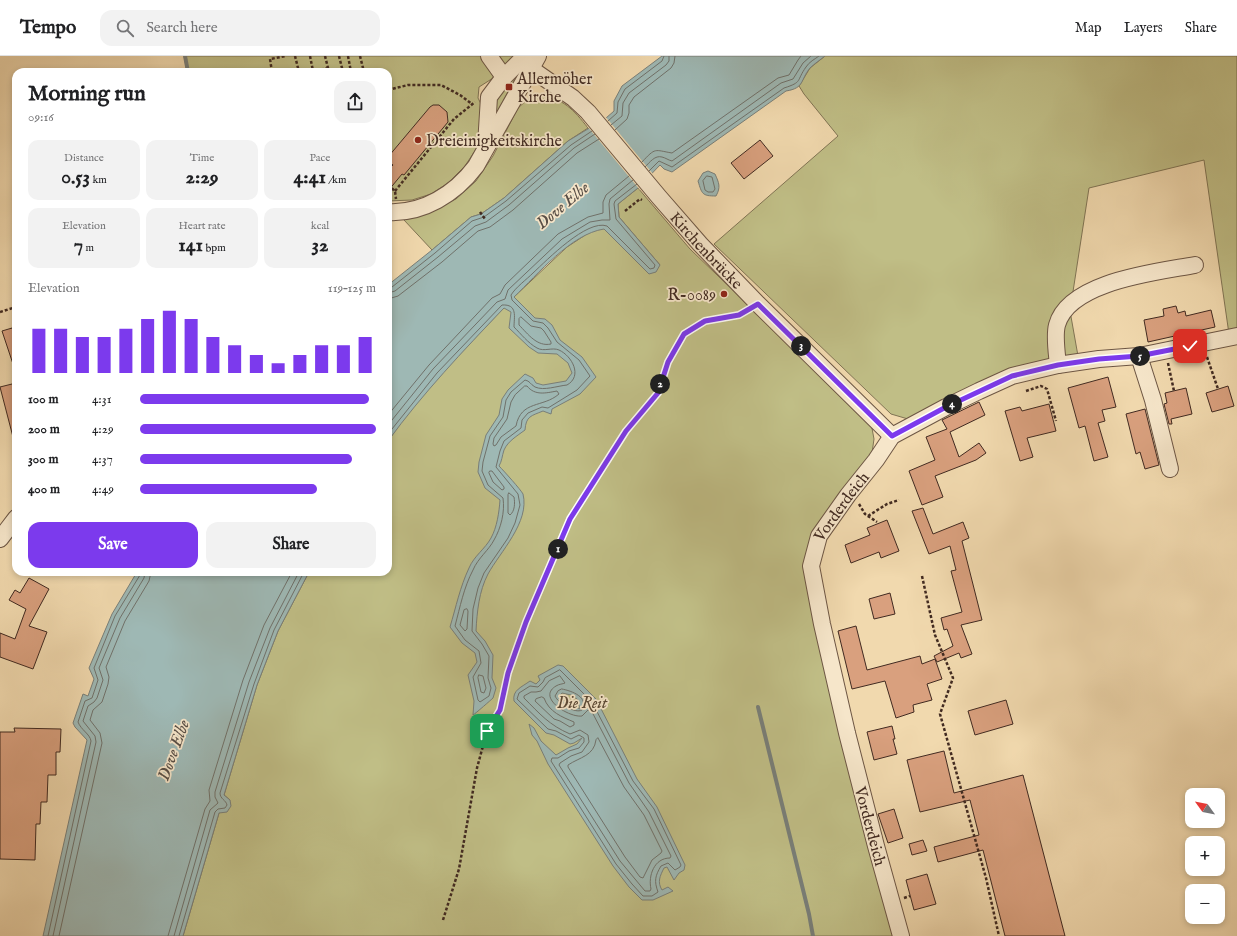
<!DOCTYPE html>
<html lang="en">
<head>
<meta charset="utf-8">
<style>
	body { margin:0; font-family:"IM FELL English",serif; background:#f2f2f2; color:#202124; height:100vh; display:flex; flex-direction:column; font-size:15px; white-space:nowrap }
	* { box-sizing:border-box; margin:0 }
	p { font-size:13px; color:#757577 }
	.icon { flex:none; width:22px; height:22px; fill:none; stroke:currentColor; stroke-width:2; stroke-linecap:round; stroke-linejoin:round }
	.map { position:relative; flex:1; overflow:hidden }
	.sheet { position:absolute; left:12px; top:12px; width:380px; height:508px; display:flex; flex-direction:column; background:#fff; border-radius:12px; box-shadow:0 2px 6px #0003 }
	.sheet>* { flex:none }
	.needle { width:26px; rotate:303deg }
	.buttons { position:absolute; left:1185px; top:732px; display:grid; gap:8px }
	.buttons a { display:grid; place-items:center; width:40px; height:40px; border-radius:8px; background:#fff; box-shadow:0 2px 6px #0003; font-size:20px }
	.pin { position:absolute; display:grid; place-items:center; width:34px; height:34px; color:#fff; margin:-17px; border-radius:8px; box-shadow:0 2px 6px #0006 }
	.km { position:absolute; width:20px; height:20px; margin:-10px; border-radius:50%; background:#222; color:#fff; font-size:11px; line-height:20px; text-align:center }
	.round { display:grid; place-items:center; flex:none; width:42px; height:42px; border-radius:12px; background:#f2f2f2 }
	.summary { display:flex; align-items:center; justify-content:space-between; height:68px; padding:0 16px }
	h1 { font-size:22px; font-weight:700; line-height:30px }
	.metrics { display:grid; grid-template-columns:repeat(3,1fr); gap:6px; height:68px; padding:4px 16px }
	.metrics div { display:grid; align-content:center; border-radius:10px; background:#f2f2f2; text-align:center }
	.metrics b { font-size:20px; font-weight:700 }
	.metrics small { font-size:11px; font-weight:400 }
	.metrics p { font-size:11px }
	.chart { height:112px; padding:8px 16px }
	.chart p { display:flex; justify-content:space-between }
	.chart svg { width:100%; height:72px; margin-top:4px; stroke:#7c3aed; stroke-width:6 }
	.primary-button { display:flex; gap:8px; margin-top:auto; padding:8px 16px }
	.primary-button a { flex:1; height:46px; border-radius:12px; background:#7c3aed; color:#fff; font-size:16px; font-weight:700; line-height:46px; text-align:center }
	.primary-button a+a { background:#f2f2f2; color:#202124 }
	ul { padding:0 16px; list-style:none; font-size:13px }
	li { display:grid; grid-template-columns:64px 48px 1fr; align-items:center; height:30px }
	li i { height:10px; border-radius:5px; background:#7c3aed }
	header { display:flex; align-items:center; gap:24px; box-sizing:border-box; height:56px; padding:0 20px; background:#fff; border-bottom:1px solid #e0e0e0 }
	header strong { font-size:19px }
	nav { display:flex; gap:22px; margin-inline-start:auto; font-size:14px }
	.search { width:280px; height:36px; background:#f2f2f2; display:flex; align-items:center; gap:10px; box-sizing:border-box; padding:0 14px; border-radius:12px; color:#757577; font-size:15px }
	.map>svg:first-child { display:block }
	.green { fill:#c0be86; stroke:#807454 }
	.water { fill:#9eb8b4; stroke:#797f79; fill-rule:evenodd }
	.pier { fill:#f1d9ae }
	.lines { fill:none; stroke-linecap:round; stroke-linejoin:round }
	.shore { stroke:#70716a; stroke-width:1 }
	.stream { stroke:#797f79; stroke-width:4 }
	.building { fill:#d9a07e; stroke:#412a21 }
	.minor-casing { stroke:#6d5644; stroke-width:18 }
	.path { stroke:#412a21; stroke-width:2.5; stroke-dasharray:3 2; stroke-linecap:butt }
	.minor { stroke:#f6e6ca; stroke-width:16 }
	.route-casing { stroke:#fff; stroke-width:8 }
	.route { stroke:#7c3aed; stroke-width:5 }
	.poi-dot { fill:#8f2418; stroke:#f6e6ca; stroke-width:1.5 }
	.labels { text-anchor:middle; stroke-width:3.5; stroke-linejoin:round; paint-order:stroke }
	.poi-label { font-size:16px; fill:#412a21; stroke:#f6e6ca; text-anchor:start }
	.street-label { font-size:16px; fill:#412a21; stroke:#f6e6ca }
	.park-label { font-size:16px; font-style:italic; fill:#5a4835; stroke:#f6e6ca }
	.water-label { font-size:17px; font-style:italic; fill:#584e46; stroke:#f6e6ca }
</style>
</head>
<body>
<header>
<strong>Tempo</strong>
<div class="search"><svg class="icon" aria-label="search" viewBox="0 0 24 24"><circle cx="10" cy="10" r="6"/><path d="M15 15l6 6"/></svg>Search here</div>
<nav><a>Map</a><a>Layers</a><a>Share</a></nav>
</header>
<div class="map">
<svg width="1237" height="880" viewBox="0 0 1237 880">
	<rect width="100%" height="100%" fill="#f1d9ae"/>
	<filter id="stains"><feTurbulence type="fractalNoise" baseFrequency=".005" numOctaves="4"/><feColorMatrix values="0 0 0 0 .2 0 0 0 0 .09 0 0 0 0 .02 0 0 0 .5 -.17"/></filter>
	<radialGradient id="worn" r=".72"><stop offset=".6" stop-color="#630" stop-opacity="0"/><stop offset="1" stop-color="#630" stop-opacity=".3"/></radialGradient>
	<!-- green -->
	<path class="green" d="M 184,0 L 516,0 L 501,17 L 479,31 L 478,42 L 484,54 L 480,87 L 465,110 L 448,127 L 431,138 L 412,144 L 388,145 L 388,16 L 187,16 Z
		M 825,0 L 1237,0 L 1237,284 L 1230,285 L 1204,104 L 1089,132 L 1070,255 L 1078,300 L 908,363 L 891,358 L 714,188 L 838,80 L 804,38 L 799,30 L 810,12 Z
		M 522,8 L 491,70 L 493,47 Z
		M 539,39 C 563,42 574,54 588,72 L 568,85 L 504,142 L 481,158 L 471,161 L 432,194 L 404,164 L 422,158 L 456,143 L 476,125 L 493,100 L 518,52 L 527,44 Z
		M 638,132 L 690,193 L 871,367 L 874,383 L 872,397 L 805,509 L 894,880 L 183,880 L 219,757 L 230,744 L 224,739 L 257,629 L 278,575 L 309,516 L 388,516 L 388,385 L 404,362 L 440,319 L 514,241 L 567,191 L 593,174 L 604,172 L 660,209 L 619,161 L 618,148 Z"/>
	<!-- water -->
	<path class="water" d="M 662,0 L 825,0 C 820,4 814,8 810,12 C 800,24 805,32 786,35 L 672,116 L 664,113 L 660,109 L 638,132 L 618,148 L 619,161 L 660,209 L 656,216 L 649,218 L 604,173 C 571,178 538,218 514,241 L 535,262 L 545,263 L 552,269 L 560,284 L 582,301 L 596,321 L 580,338 L 552,353 L 551,358 L 543,355 C 531,360 526,360 525,374 C 517,380 508,385 504,394 C 502,400 502,405 499,410 C 504,415 521,434 523,438 C 530,466 500,496 488,518 C 479,535 477,556 476,575 L 485,585 L 493,599 L 492,622 L 496,632 C 495,635 494,639 493,642 C 492,643 475,658 473,659 L 474,645 L 468,619 L 477,606 L 475,597 L 462,587 L 450,571 C 456,551 460,531 469,512 C 474,500 485,493 491,482 C 497,471 499,457 500,444 L 485,432 L 478,416 L 479,406 L 486,379 L 499,359 L 502,343 L 508,334 L 525,318 L 533,322 L 536,327 L 543,329 L 566,325 L 572,317 L 568,307 L 557,298 L 538,297 L 529,291 L 509,272 L 511,256 L 504,252 C 463,295 423,337 388,385 L 388,229 L 432,194 L 471,161 L 481,158 L 504,142 L 568,85 L 606,62 L 614,55 L 614,45 L 622,30 Z
		M 708,115 L 715,118 C 719,127 721,131 716,140 C 702,140 702,138 698,125 L 703,117 Z
		M 137,516 L 309,516 L 278,575 L 257,629 L 224,739 L 230,744 L 231,750 L 227,756 L 219,757 L 183,880 L 43,880 L 87,684 L 75,671 L 73,667 L 83,638 L 88,640 L 94,623 L 89,612 L 112,558 Z
		M 558,609 L 563,610 L 596,643 L 637,723 L 657,751 L 685,809 L 684,814 L 679,817 L 674,824 L 667,811 L 664,812 C 660,820 657,826 662,834 L 668,831 L 673,835 L 653,844 L 642,844 L 629,831 L 613,810 L 548,708 L 537,685 L 532,679 L 529,668 L 534,672 L 541,685 L 556,699 L 568,692 L 577,688 L 582,682 L 574,687 L 570,688 L 554,679 L 546,677 L 514,645 C 512,634 522,631 530,625 L 536,628 L 540,624 L 538,620 ZM 562,637 L 571,639 L 577,643 L 580,653 L 564,645 L 559,640 Z"/>
	<!-- pier -->
	<path class="pier" d="M 605,60 L 653,118 L 640,134 L 587,70 Z"/>
	<g class="lines">
		<!-- shore -->
		<path class="shore" d="M 608,65 L 617,57 L 618,46 L 625,33 L 662,5 L 664,0
			M 611,69 L 622,60 L 623,47 L 629,37 L 666,9 L 669,5 L 669,0
			M 615,74 L 627,63 L 629,57 L 629,49 L 634,41 L 671,12 L 674,7 L 675,0
			M 642,106 C 656,91 654,94 672,97 L 778,22 L 789,19 L 798,4 L 801,0
			M 645,111 C 650,106 655,99 662,101 C 666,102 668,104 672,105 L 781,27 L 793,23 L 803,7 L 811,0
			M 649,115 L 659,105 L 672,111 L 784,32 C 803,26 796,25 806,11 C 809,6 815,3 819,0
			M 707,120 L 712,121 L 715,133 L 713,136 L 708,136 L 705,134 L 703,125 Z
			M 388,232 L 392,231 L 435,197 L 472,165 L 484,161 L 506,145 L 571,89 L 592,75
			M 388,237 L 395,235 L 438,201 L 475,170 L 486,166 L 509,149 L 574,92 L 595,78
			M 388,243 L 398,240 L 442,206 L 478,175 L 490,171 L 513,154 L 577,97 L 599,83
			M 521,261 L 531,270 L 541,272 L 544,275 L 551,286 L 551,288 C 537,291 528,278 519,269 L 519,263 Z
			M 525,330 L 527,330 C 535,340 546,337 557,335 L 559,338 C 543,352 521,344 516,370 L 501,381 L 496,389 L 494,390 L 493,388 L 494,382 L 507,363 L 511,346 L 515,339 Z
			M 388,359 L 429,309 L 492,242 L 500,238 L 505,229 L 558,178 L 588,161 L 603,157 L 603,146 L 606,139 L 629,120
			M 388,369 L 433,313 L 497,246 L 505,243 L 508,234 L 562,183 L 590,166 L 602,164 L 610,164 L 609,148 L 610,143 L 633,124
			M 388,378 L 437,317 L 502,249 C 518,248 514,261 514,271 C 521,278 528,287 537,292 C 544,296 552,291 559,294 C 572,300 583,320 567,329 C 557,330 544,335 535,331 C 530,328 530,325 525,324 L 511,336 L 506,344 L 503,361 L 490,380 L 483,406 L 482,415 L 488,429 L 503,442 C 505,456 501,472 494,484 C 489,494 478,502 473,514 C 464,531 460,551 455,570 L 465,584 L 479,595 L 481,607 L 473,621 L 478,644 L 480,646 L 489,640 L 491,632 L 488,622 L 489,600 L 482,588 L 472,575 L 473,553 L 478,532 L 484,517 L 508,482 L 515,467 L 520,449 L 518,438 L 496,411 L 500,395 L 504,385 L 521,372 L 522,364 L 528,357 L 542,351 L 548,352 L 577,334 L 590,320 L 579,304 L 557,286 L 548,272 L 543,267 L 533,265 L 512,244 L 511,239 C 516,231 526,224 533,217 C 547,204 587,163 607,170 L 650,213 L 654,212 L 655,209 L 616,163 L 614,148 L 615,145 L 637,128
			M 490,415 L 492,415 L 504,431 L 504,433 L 502,434 L 493,426 L 489,417 Z
			M 509,437 L 514,441 C 515,447 515,455 510,459 L 508,457 L 508,439 Z
			M 467,553 L 468,555 L 467,573 L 465,575 L 460,569 L 464,554 Z
			M 560,614 L 592,646 L 633,725 L 654,753 L 681,809 L 680,811 L 675,814 L 668,807 L 661,810 C 655,820 654,825 658,836 L 652,840 L 643,840 L 632,828 L 616,808 L 551,705 L 552,702 L 558,702 L 569,695 L 579,692 L 584,686 L 584,682 L 579,679 L 571,683 L 556,675 L 548,673 L 517,643 L 519,637 L 530,630 L 538,631 L 543,626 L 545,622 Z
			M 479,619 L 483,620 L 486,632 L 484,637 L 481,636 L 478,622 Z
			M 560,620 L 565,627 C 563,628 559,628 556,630 C 536,642 570,662 582,660 L 588,654 L 591,654 L 629,727 L 649,756 L 671,800 L 670,802 C 654,802 648,820 651,833 L 650,835 L 645,835 L 620,805 L 559,709 L 560,707 L 571,700 L 582,696 L 589,686 L 588,679 L 580,674 L 570,678 C 549,669 540,658 524,642 L 524,640 L 531,636 L 536,636 L 541,635 L 549,625 Z
			M 562,633 C 572,635 589,641 582,654 C 575,658 558,647 555,640 L 558,635 Z
			M 542,641 L 544,642 C 549,656 562,661 574,666 L 574,669 L 570,671 L 560,665 L 554,663 L 535,645 L 536,643 Z
			M 598,682 L 624,731 L 644,759 L 662,795 L 661,797 L 652,804 L 643,822 L 640,821 L 625,801 L 568,711 L 568,709 C 580,701 594,700 596,684 Z
			M 48,880 L 91,685 C 90,678 81,674 78,666 L 85,645 L 92,642 L 98,624 L 94,612 L 115,560 L 140,519 L 140,516
			M 53,880 L 96,686 L 95,680 L 83,665 L 88,650 L 94,646 L 97,642 L 103,624 L 99,612 L 120,562 L 144,522 L 145,516
			M 59,880 L 102,687 L 100,677 L 90,664 L 93,654 L 102,646 L 108,628 L 109,621 L 106,611 L 125,565 L 149,525 L 151,516
			M 168,880 L 205,753 L 210,745 L 209,734 L 243,624 L 264,569 L 292,516
			M 174,880 L 210,754 L 218,747 L 215,741 L 215,736 L 249,626 L 270,572 L 299,516
			M 179,880 L 215,756 L 218,753 L 225,752 L 227,749 C 226,744 220,743 220,737 L 254,628 L 274,574 L 304,516"/>
		<!-- stream -->
		<path class="stream" d="M 185,0 L 188,16
			M 758,651 L 809,858 L 813,880"/>
	</g>
	<!-- building -->
	<path class="building" d="M 433,49 L 439,49 L 447,56 L 448,66 L 404,119 L 402,118 L 388,135 L 388,114 L 393,109 L 388,105 L 388,101 L 430,51 Z
		M 760,84 L 773,100 L 744,123 L 731,107 Z
		M 1176,250 L 1178,257 L 1185,255 L 1186,260 L 1211,254 L 1215,271 L 1148,286 L 1144,264 L 1164,260 L 1163,253 Z
		M 12,272 L 16,284 L 16,310 L 14,311 L 2,275 Z
		M 1108,321 L 1116,351 L 1102,354 L 1105,365 L 1098,367 L 1108,401 L 1094,405 L 1085,370 L 1079,372 L 1068,332 Z
		M 16,327 L 16,381 L 13,381 L 0,331 Z
		M 1228,330 L 1234,350 L 1212,356 L 1206,337 Z
		M 1186,332 L 1192,358 L 1171,363 L 1172,368 L 1169,368 L 1164,348 L 1167,347 L 1165,337 Z
		M 979,346 L 985,359 L 950,376 L 959,401 L 979,387 L 986,397 L 976,404 L 935,420 L 943,441 L 922,449 L 909,415 L 935,404 L 926,381 L 947,373 L 942,364 Z
		M 1049,348 L 1056,375 L 1027,382 L 1033,401 L 1020,405 L 1005,355 L 1020,351 L 1022,355 Z
		M 1145,353 L 1159,409 L 1145,413 L 1140,396 L 1136,398 L 1126,358 Z
		M 923,452 L 933,478 L 963,466 L 969,482 L 962,485 L 982,564 L 961,569 L 972,598 L 961,602 L 959,597 L 937,606 L 934,600 L 953,590 L 947,573 L 944,574 L 941,562 L 962,556 L 951,515 L 956,514 L 950,490 L 929,498 L 912,455 Z
		M 887,464 L 899,495 L 881,502 L 879,496 L 851,507 L 845,489 L 870,479 L 867,472 Z
		M 29,522 L 49,533 L 29,570 L 47,576 L 33,613 L 0,601 L 0,577 L 15,583 L 26,553 L 9,544 L 15,534 L 20,537 Z
		M 890,537 L 895,558 L 874,563 L 869,543 Z
		M 856,570 L 867,614 L 920,600 L 922,608 L 935,603 L 942,623 L 927,628 L 932,644 L 913,649 L 914,656 L 896,662 L 885,625 L 852,633 L 838,575 Z
		M 1006,644 L 1013,668 L 975,679 L 968,655 Z
		M 892,670 L 895,683 L 893,683 L 897,698 L 874,704 L 867,676 Z
		M 14,672 L 61,673 L 60,696 L 56,696 L 56,719 L 48,719 L 47,746 L 41,746 L 40,768 L 36,768 L 35,804 L 0,803 L 0,676 L 15,676 Z
		M 944,695 L 954,737 L 1023,719 L 1065,880 L 1005,880 L 983,794 L 938,806 L 934,791 L 979,779 L 970,744 L 920,756 L 907,704 Z
		M 894,753 L 903,782 L 888,787 L 878,758 Z
		M 923,784 L 927,795 L 912,799 L 909,788 Z
		M 927,818 L 936,848 L 914,854 L 906,824 Z"/>
	<g class="lines">
		<defs>
			<g id="minor">
				<path d="M 489,0 L 504,21"/>
				<path id="s1" d="M 530,12 L 573,42 L 588,56 L 659,141 L 700,188 L 758,248 L 892,380"/>
				<path d="M 486,89 L 489,41 L 504,21 L 525,0"/>
				<path d="M 388,156 C 423,158 455,138 476,110 L 538,0"/>
				<path d="M 1139,300 L 1153,344 L 1170,413"/>
				<path d="M 1058,309 C 1057,298 1054,280 1057,269 C 1069,225 1158,216 1195,209"/>
				<path d="M 0,483 L 16,462"/>
				<path id="s2" d="M 901,880 L 876,790 L 847,677 L 822,568 L 811,510 L 819,480 L 848,439 L 876,404 L 892,380 L 946,351 L 979,335 L 1012,320 L 1058,309 L 1099,303 L 1139,300 L 1237,280"/>
			</g>
		</defs>
		<!-- minor casing -->
		<use href="#minor" class="minor-casing"/>
		<!-- path -->
		<path class="path" d="M 295,0 L 299,16
			M 310,0 L 313,15
			M 325,0 L 329,16
			M 339,0 L 343,16
			M 348,0 L 351,16
			M 360,0 L 364,16
			M 272,16 L 270,3 L 286,0
			M 311,16 L 328,12
			M 388,34 L 408,29 L 441,29 L 460,39 L 472,48
			M 388,129 L 395,135 L 396,143
			M 395,135 L 454,63 L 475,46
			M 625,155 L 640,143 L 642,144
			M 480,156 L 485,163
			M 0,256 L 16,251
			M 1207,301 L 1218,333
			M 1168,307 L 1174,335
			M 1026,335 L 1041,330 L 1047,333 L 1056,365
			M 859,448 L 865,458 L 877,466
			M 868,460 L 887,448 L 899,444
			M 922,520 L 935,579 L 953,622 L 940,658 L 986,822 L 999,880
			M 904,842 L 910,840
			M 443,864 L 459,813 L 477,712 L 487,675 L 500,654 L 508,617 L 526,566 L 570,463 L 626,375 L 658,337 L 668,306 L 684,278 L 705,265 L 739,259 L 746,255"/>
		<!-- minor -->
		<use href="#minor" class="minor"/>
	</g>
	<g class="lines">
		<defs>
			<path id="route" d="M 487,675 L 500,654 L 508,617 L 526,566 L 570,463 L 626,375 L 658,337 L 668,306 L 684,278 L 705,265 L 739,259 L 758,248 L 892,380 L 946,351 L 1012,320 L 1058,309 L 1099,303 L 1139,300 L 1190,290"/>
		</defs>
		<!-- route casing -->
		<use href="#route" class="route-casing"/>
		<!-- route -->
		<use href="#route" class="route"/>
	</g>
	<!-- markers -->
	<g class="poi-dot">
		<rect x="505" y="27" width="8" height="8" rx="2"/>
		<circle cx="418" cy="84" r="4"/>
		<circle cx="724" cy="238" r="4"/>
	</g>
	<g class="labels">
		<!-- poi labels -->
		<g class="poi-label">
			<text x="517" y="28">Allermöher<tspan x="517" dy="18">Kirche</tspan></text>
			<text x="426" y="90">Dreieinigkeitskirche</text>
			<text x="716" y="244" text-anchor="end">R-0089</text>
		</g>
		<!-- street labels -->
		<g class="street-label">
			<text dy="6" stroke="none"><textPath href="#s1" startOffset="255">Kirchenbrücke</textPath></text>
			<text dy="6" stroke="none"><textPath href="#s2" startOffset="449">Vorderdeich</textPath></text>
			<text transform="translate(871 770) rotate(75)" y="6">Vorderdeich</text>
		</g>
		<!-- park labels -->
		<g class="park-label">
			<text x="582" y="652">Die Reit</text>
		</g>
		<!-- water labels -->
		<g class="water-label">
			<text transform="translate(562 149) rotate(-40)" y="6">Dove Elbe</text>
			<text transform="translate(173 694) rotate(-70)" y="6">Dove Elbe</text>
		</g>
	</g>
	<rect width="100%" height="100%" filter="url(#stains)"/>
	<rect width="100%" height="100%" fill="url(#worn)"/>
</svg>
<div class="buttons">
<a><svg class="needle" viewBox="-14 -14 28 28"><path d="M0-13l5 13h-10z" fill="#e53935"/><path d="M0 13l5-13h-10z" fill="#757577"/></svg></a>
<a>+</a>
<a>−</a>
</div>
<div class="pin" style="left:487px;top:675px;background:#1e9e55"><svg class="icon" aria-label="arrive" viewBox="0 0 24 24"><path d="M6 21V4h12l-3 4 3 4H6"/></svg></div>
<div class="pin" style="left:1190px;top:290px;background:#d93025"><svg class="icon" aria-label="check" viewBox="0 0 24 24"><path d="M5 12l5 5 9-10"/></svg></div>
<b class="km" style="left:558px;top:493px">1</b>
<b class="km" style="left:660px;top:328px">2</b>
<b class="km" style="left:801px;top:290px">3</b>
<b class="km" style="left:952px;top:348px">4</b>
<b class="km" style="left:1140px;top:300px">5</b>
<section class="sheet">
<div class="summary"><div><h1>Morning run</h1><p>09:16</p></div><a class="round"><svg class="icon" aria-label="share" viewBox="0 0 24 24"><path d="M12 15V3M7 8l5-5 5 5M5 13v7h14v-7"/></svg></a></div>
<div class="metrics">
<div><p>Distance</p><b>0.53<small> km</small></b></div>
<div><p>Time</p><b>2:29</b></div>
<div><p>Pace</p><b>4:41<small> /km</small></b></div>
</div>
<div class="metrics">
<div><p>Elevation</p><b>7<small> m</small></b></div>
<div><p>Heart rate</p><b>141<small> bpm</small></b></div>
<div><p>kcal</p><b>32</b></div>
</div>
<div class="chart"><p><span>Elevation</span>119–125 m</p>
<svg viewBox="0 0 160 44" preserveAspectRatio="none"><path d="M5 44V17M15 44V17M25 44V22M35 44V22M45 44V17M55 44V11M65 44V6M75 44V11M85 44V22M95 44V27M105 44V33M115 44V38M125 44V33M135 44V27M145 44V27M155 44V22"/></svg>
</div>
<ul>
<li><b>100 m</b>4:31<i style="width:97%"></i></li>
<li><b>200 m</b>4:29<i style="width:100%"></i></li>
<li><b>300 m</b>4:37<i style="width:90%"></i></li>
<li><b>400 m</b>4:49<i style="width:75%"></i></li>
</ul>
<div class="primary-button"><a>Save</a><a>Share</a></div>
</section>
</div>
</body>
</html>
